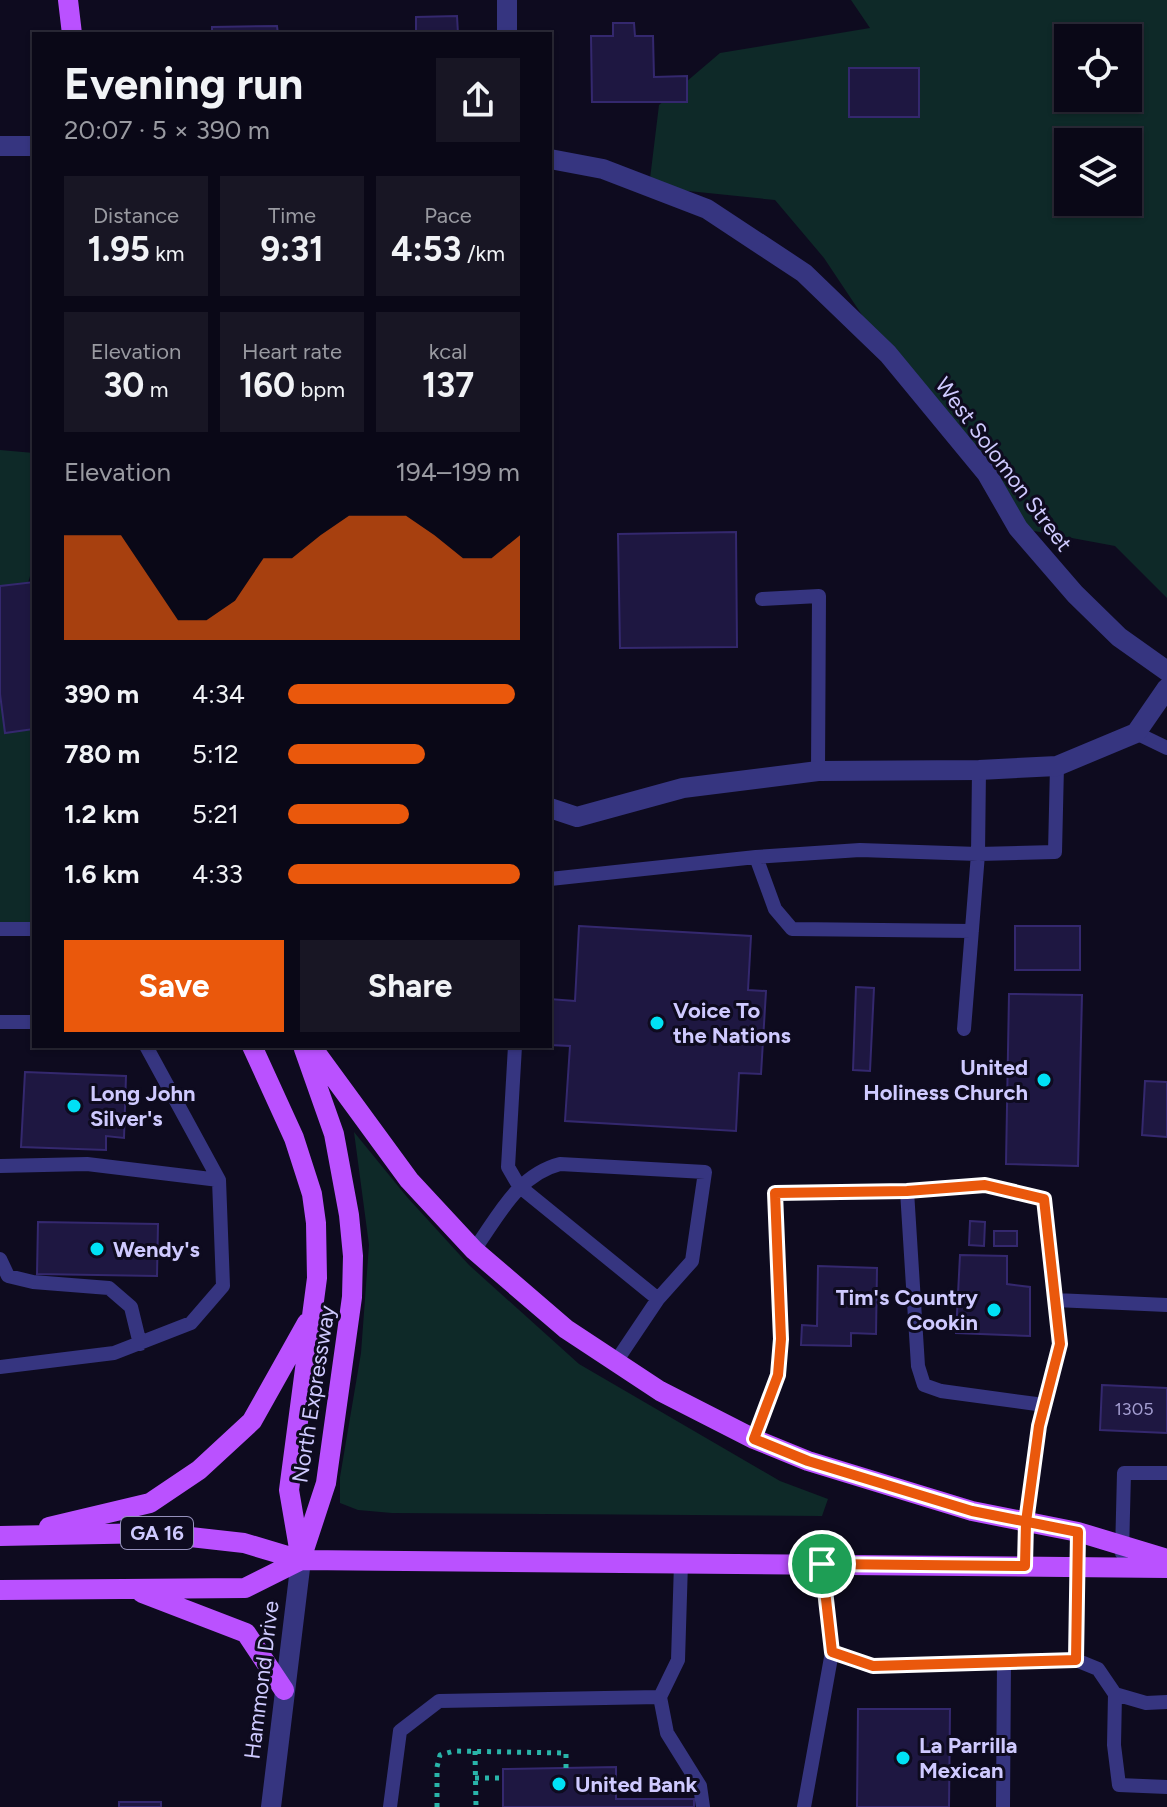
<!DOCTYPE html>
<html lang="en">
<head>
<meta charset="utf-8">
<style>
	body { margin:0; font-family:Figtree,sans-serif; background:#181624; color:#f1f3f6; height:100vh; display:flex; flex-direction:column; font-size:30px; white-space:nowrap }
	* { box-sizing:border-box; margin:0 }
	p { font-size:26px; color:#999aa1 }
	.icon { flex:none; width:44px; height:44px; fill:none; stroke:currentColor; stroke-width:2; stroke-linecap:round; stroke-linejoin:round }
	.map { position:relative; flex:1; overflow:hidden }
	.drawer { position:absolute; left:32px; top:32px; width:520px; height:1016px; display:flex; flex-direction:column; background:#0a0817; border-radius:0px; box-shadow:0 2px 6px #0004,0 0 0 2px #2a2936 }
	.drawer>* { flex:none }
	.controls { position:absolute; left:1054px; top:24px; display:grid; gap:16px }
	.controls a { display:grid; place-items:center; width:88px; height:88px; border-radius:0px; background:#0a0817; box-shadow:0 2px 6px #0004,0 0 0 2px #2a2936; font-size:40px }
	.pin { position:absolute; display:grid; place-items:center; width:68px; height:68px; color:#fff; margin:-34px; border:4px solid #fff; border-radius:50%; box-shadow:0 2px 8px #0007 }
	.round { display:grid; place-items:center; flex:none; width:84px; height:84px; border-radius:0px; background:#181624 }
	.headline { display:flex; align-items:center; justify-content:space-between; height:136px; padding:0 32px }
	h1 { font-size:44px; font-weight:700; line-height:60px }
	.stats { display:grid; grid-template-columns:repeat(3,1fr); gap:12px; height:136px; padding:8px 32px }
	.stats div { display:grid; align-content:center; border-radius:0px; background:#181624; text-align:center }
	.stats b { font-size:34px; font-weight:700 }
	.stats small { font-size:22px; font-weight:400 }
	.stats p { font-size:22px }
	.chart { height:224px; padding:16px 32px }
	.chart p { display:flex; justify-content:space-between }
	.chart svg { width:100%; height:144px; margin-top:8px; fill:#ea580c; opacity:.7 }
	.button { display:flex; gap:16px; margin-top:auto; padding:16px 32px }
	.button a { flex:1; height:92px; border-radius:0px; background:#ea580c; color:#fff; font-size:32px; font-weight:700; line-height:92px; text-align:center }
	.button a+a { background:#181624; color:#f1f3f6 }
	ul { padding:0 32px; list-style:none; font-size:26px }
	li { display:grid; grid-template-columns:128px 96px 1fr; align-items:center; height:60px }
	li i { height:20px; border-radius:10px; background:#ea580c }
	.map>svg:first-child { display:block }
	.green { fill:#0e2928; fill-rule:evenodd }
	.building { fill:#1e1741; stroke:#34286e; stroke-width:2 }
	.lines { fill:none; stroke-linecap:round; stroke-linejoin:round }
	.path { stroke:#29b4a9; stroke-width:5; stroke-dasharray:4 6; stroke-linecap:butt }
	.service { stroke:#363580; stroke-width:14 }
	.minor { stroke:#363580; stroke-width:20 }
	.primary { stroke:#ba51ff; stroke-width:20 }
	.route-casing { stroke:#fff; stroke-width:16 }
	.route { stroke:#ea580c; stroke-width:10 }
	.poi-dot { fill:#00e1f5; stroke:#0e0b1f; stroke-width:3 }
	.labels { text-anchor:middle; stroke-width:6; stroke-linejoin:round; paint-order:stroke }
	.number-label { font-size:18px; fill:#a39dd0 }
	.shield { fill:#0e0b1f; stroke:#9591bc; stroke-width:2 }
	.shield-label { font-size:20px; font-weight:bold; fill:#cfcaff }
	.street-label { font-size:22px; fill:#cfcaff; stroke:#0e0b1f }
	.poi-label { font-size:22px; font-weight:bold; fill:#cfcaff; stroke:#0e0b1f; text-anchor:start }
</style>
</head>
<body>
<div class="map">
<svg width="1167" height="1807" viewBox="0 0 1167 1807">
	<rect width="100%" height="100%" fill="#0e0b1f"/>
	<!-- green -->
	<path class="green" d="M 851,0 L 1167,0 L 1167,598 L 1115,546 L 1018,528 L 888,354 L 824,258 L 775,200 L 649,187 L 659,105 L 720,53 L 870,28 ZM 1068,38 L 1128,38 L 1128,98 L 1068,98 ZM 1068,142 L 1128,142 L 1128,202 L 1068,202 Z
		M 0,450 L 34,453 L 34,563 L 28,583 L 0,586 Z
		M 0,694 L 5,733 L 34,729 L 34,926 L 0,927 Z
		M 354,1132 L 407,1197 L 469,1265 L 579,1364 L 780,1481 L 828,1499 L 822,1516 L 392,1513 L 358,1510 L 340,1503 L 340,1477 L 361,1353 L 369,1245 Z"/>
	<!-- building -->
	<path class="building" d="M 457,16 L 458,34 L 416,34 L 416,17 Z
		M 613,23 L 634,23 L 635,36 L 653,36 L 654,77 L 687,76 L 687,102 L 592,102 L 591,36 L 613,36 Z
		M 277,26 L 278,34 L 212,34 L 212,27 Z
		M 849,68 L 919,68 L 919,117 L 849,117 Z
		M 736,532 L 737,647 L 620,648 L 618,534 Z
		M 34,582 L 34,729 L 5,733 L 0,694 L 0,586 Z
		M 579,926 L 751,936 L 748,990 L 766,991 L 761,1074 L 739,1073 L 736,1131 L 565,1121 L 570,1046 L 550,1045 L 550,999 L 575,1001 Z
		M 1015,926 L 1080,926 L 1080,970 L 1015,970 Z
		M 856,987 L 874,988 L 870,1071 L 853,1070 Z
		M 1009,994 L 1082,995 L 1078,1166 L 1006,1164 Z
		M 25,1072 L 126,1076 L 124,1138 L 106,1136 L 106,1150 L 21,1147 Z
		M 1145,1081 L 1167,1082 L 1167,1137 L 1142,1135 Z
		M 970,1221 L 985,1222 L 984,1246 L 969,1245 Z
		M 38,1222 L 158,1224 L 157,1276 L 37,1274 Z
		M 994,1231 L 1017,1231 L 1017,1246 L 994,1246 Z
		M 960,1255 L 1007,1256 L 1007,1284 L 1030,1287 L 1030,1336 L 956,1333 Z
		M 818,1266 L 877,1268 L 876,1334 L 851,1333 L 851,1346 L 801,1345 L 802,1325 L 817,1326 Z
		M 1102,1385 L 1167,1388 L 1167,1433 L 1100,1430 Z
		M 858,1709 L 950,1709 L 949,1807 L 857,1807 Z
		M 616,1767 L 616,1799 L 694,1799 L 694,1807 L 503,1807 L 503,1769 Z
		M 119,1802 L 161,1802 L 161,1807 L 119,1807 Z"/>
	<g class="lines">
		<!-- path -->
		<path class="path" d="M 475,1751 L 476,1807
			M 475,1778 L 502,1778
			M 437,1807 L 437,1767 L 440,1755 L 454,1751 L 566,1753 L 566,1768"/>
		<!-- service -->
		<path class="service" d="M 762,599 L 819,596 L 818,771
			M 1136,733 L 1167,748
			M 756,857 L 775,909 L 792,929 L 972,931
			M 550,879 L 756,857 L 860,850 L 978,854 L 1055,852 L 1057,766
			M 0,929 L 34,929
			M 0,1022 L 34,1022
			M 964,1029 L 978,854 L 979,770
			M 515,1046 L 508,1167 L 519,1186 L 658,1299
			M 0,1166 L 87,1164 L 219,1180
			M 907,1191 L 918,1366 L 924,1385 L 941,1391 L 1044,1405
			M 474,1250 C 498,1217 517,1175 560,1164 L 705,1172 L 692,1261 L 658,1299 L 615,1363
			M 0,1259 L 8,1276 L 33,1282 L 109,1288 L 131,1307 L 140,1344
			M 1055,1300 L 1167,1305
			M 0,1367 L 114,1353 L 191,1323 L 223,1286 L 219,1180 L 146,1046
			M 754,1439 L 778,1375 L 781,1339 L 775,1193 L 907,1191 L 985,1185 L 1044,1199 L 1060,1344 L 1039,1426 L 1026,1522 L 1025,1566
			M 1122,1553 L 1124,1473 L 1167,1473
			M 822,1564 L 832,1652 L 873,1666 L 1076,1660 L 1078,1532
			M 1076,1660 L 1098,1669 L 1115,1694 L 1146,1703 L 1167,1702
			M 1115,1694 L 1114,1745 L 1119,1785 L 1167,1787
			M 660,1697 L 667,1733 L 700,1786 L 703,1807
			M 390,1807 L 400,1731 L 439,1701 L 660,1697 L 678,1660 L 681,1563
			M 804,1807 L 832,1652
			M 1003,1807 L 1004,1662"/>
		<!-- minor -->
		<path class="minor" d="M 507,34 L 507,0
			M 0,146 L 34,146
			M 550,159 L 603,169 L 707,209 L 804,273 L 888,354 L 987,474 L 1018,528 L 1075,594 L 1119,637 L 1167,671
			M 550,808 L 577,817 L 683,788 L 818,771 L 979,770 L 1057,766 L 1136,733 L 1167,688
			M 271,1807 L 301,1560"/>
		<!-- primary -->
		<path class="primary" d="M 68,0 L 72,34
			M 252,1046 L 294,1138 L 312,1194 L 316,1223 L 317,1278 L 289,1490 L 301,1560
			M 311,1046 L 409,1180 L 474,1250 L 566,1329 L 660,1391 L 754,1439 L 808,1461 L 972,1511 L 1078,1532 L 1167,1559
			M 49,1527 L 150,1503 L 199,1470 L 252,1421 L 307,1323
			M 0,1536 L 155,1533 L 244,1543 L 301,1560 L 1167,1568
			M 302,1556 L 326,1483 L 352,1297 L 353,1256 L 349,1215 L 334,1134 L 304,1049
			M 0,1590 L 245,1588 L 301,1560
			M 142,1593 L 246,1633 L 284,1690"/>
	</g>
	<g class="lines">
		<defs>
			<path id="route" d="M 822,1564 L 1025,1566 L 1026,1522 L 1039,1426 L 1060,1344 L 1044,1199 L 985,1185 L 907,1191 L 775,1193 L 781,1339 L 778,1375 L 754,1439 L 808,1461 L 972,1511 L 1078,1532 L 1076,1660 L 873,1666 L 832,1652 L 822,1564"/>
		</defs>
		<!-- route casing -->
		<use href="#route" class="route-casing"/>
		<!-- route -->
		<use href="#route" class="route"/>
	</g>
	<!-- markers -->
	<g class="poi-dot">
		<circle cx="657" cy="1023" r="8"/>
		<circle cx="1044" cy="1080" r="8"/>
		<circle cx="74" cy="1106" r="8"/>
		<circle cx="97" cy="1249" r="8"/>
		<circle cx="994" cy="1310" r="8"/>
		<circle cx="903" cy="1758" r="8"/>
		<circle cx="559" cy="1784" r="8"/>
	</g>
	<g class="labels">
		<!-- number labels -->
		<g class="number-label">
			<text x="1134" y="1415">1305</text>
		</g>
		<!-- shield labels -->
		<rect class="shield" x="121" y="1517" width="72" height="32" rx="6"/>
		<g class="shield-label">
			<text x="157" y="1540">GA 16</text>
		</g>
		<!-- street labels -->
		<g class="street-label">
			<text transform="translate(1004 464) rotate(53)" y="8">West Solomon Street</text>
			<text transform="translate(313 1394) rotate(-81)" y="8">North Expressway</text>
			<text transform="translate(261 1680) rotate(-83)" y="8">Hammond Drive</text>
		</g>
		<!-- poi labels -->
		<g class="poi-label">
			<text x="673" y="1018">Voice To<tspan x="673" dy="25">the Nations</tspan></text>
			<text x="1028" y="1075" text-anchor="end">United<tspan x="1028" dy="25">Holiness Church</tspan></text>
			<text x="90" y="1101">Long John<tspan x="90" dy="25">Silver's</tspan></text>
			<text x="113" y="1257">Wendy's</text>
			<text x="978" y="1305" text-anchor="end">Tim's Country<tspan x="978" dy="25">Cookin</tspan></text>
			<text x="919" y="1753">La Parrilla<tspan x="919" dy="25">Mexican</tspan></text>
			<text x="575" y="1792">United Bank</text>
		</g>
	</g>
</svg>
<div class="controls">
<a><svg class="icon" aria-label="locate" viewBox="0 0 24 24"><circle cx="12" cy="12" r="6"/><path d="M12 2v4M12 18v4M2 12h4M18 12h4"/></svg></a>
<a><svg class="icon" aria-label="layers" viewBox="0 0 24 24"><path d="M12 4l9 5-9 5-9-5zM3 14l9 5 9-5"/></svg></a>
</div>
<div class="pin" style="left:822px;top:1564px;background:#1e9e55"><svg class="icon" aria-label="arrive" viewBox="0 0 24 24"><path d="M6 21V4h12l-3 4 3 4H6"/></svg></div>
<section class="drawer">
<div class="headline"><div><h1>Evening run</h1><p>20:07 · 5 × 390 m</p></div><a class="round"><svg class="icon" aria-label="share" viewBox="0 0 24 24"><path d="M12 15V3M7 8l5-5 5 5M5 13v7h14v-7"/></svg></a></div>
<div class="stats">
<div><p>Distance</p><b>1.95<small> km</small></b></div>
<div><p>Time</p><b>9:31</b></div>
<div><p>Pace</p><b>4:53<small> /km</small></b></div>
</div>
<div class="stats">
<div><p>Elevation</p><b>30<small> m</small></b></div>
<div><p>Heart rate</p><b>160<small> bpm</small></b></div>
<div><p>kcal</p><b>137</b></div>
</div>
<div class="chart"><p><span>Elevation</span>194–199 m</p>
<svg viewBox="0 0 160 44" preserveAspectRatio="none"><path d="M0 44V12L10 12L20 12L30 25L40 38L50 38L60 32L70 19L80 19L90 12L100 6L110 6L120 6L130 12L140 19L150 19L160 12V44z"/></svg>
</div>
<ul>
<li><b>390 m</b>4:34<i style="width:98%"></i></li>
<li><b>780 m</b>5:12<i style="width:59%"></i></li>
<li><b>1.2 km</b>5:21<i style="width:52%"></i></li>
<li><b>1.6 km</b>4:33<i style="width:100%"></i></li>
</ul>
<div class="button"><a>Save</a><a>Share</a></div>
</section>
</div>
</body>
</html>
